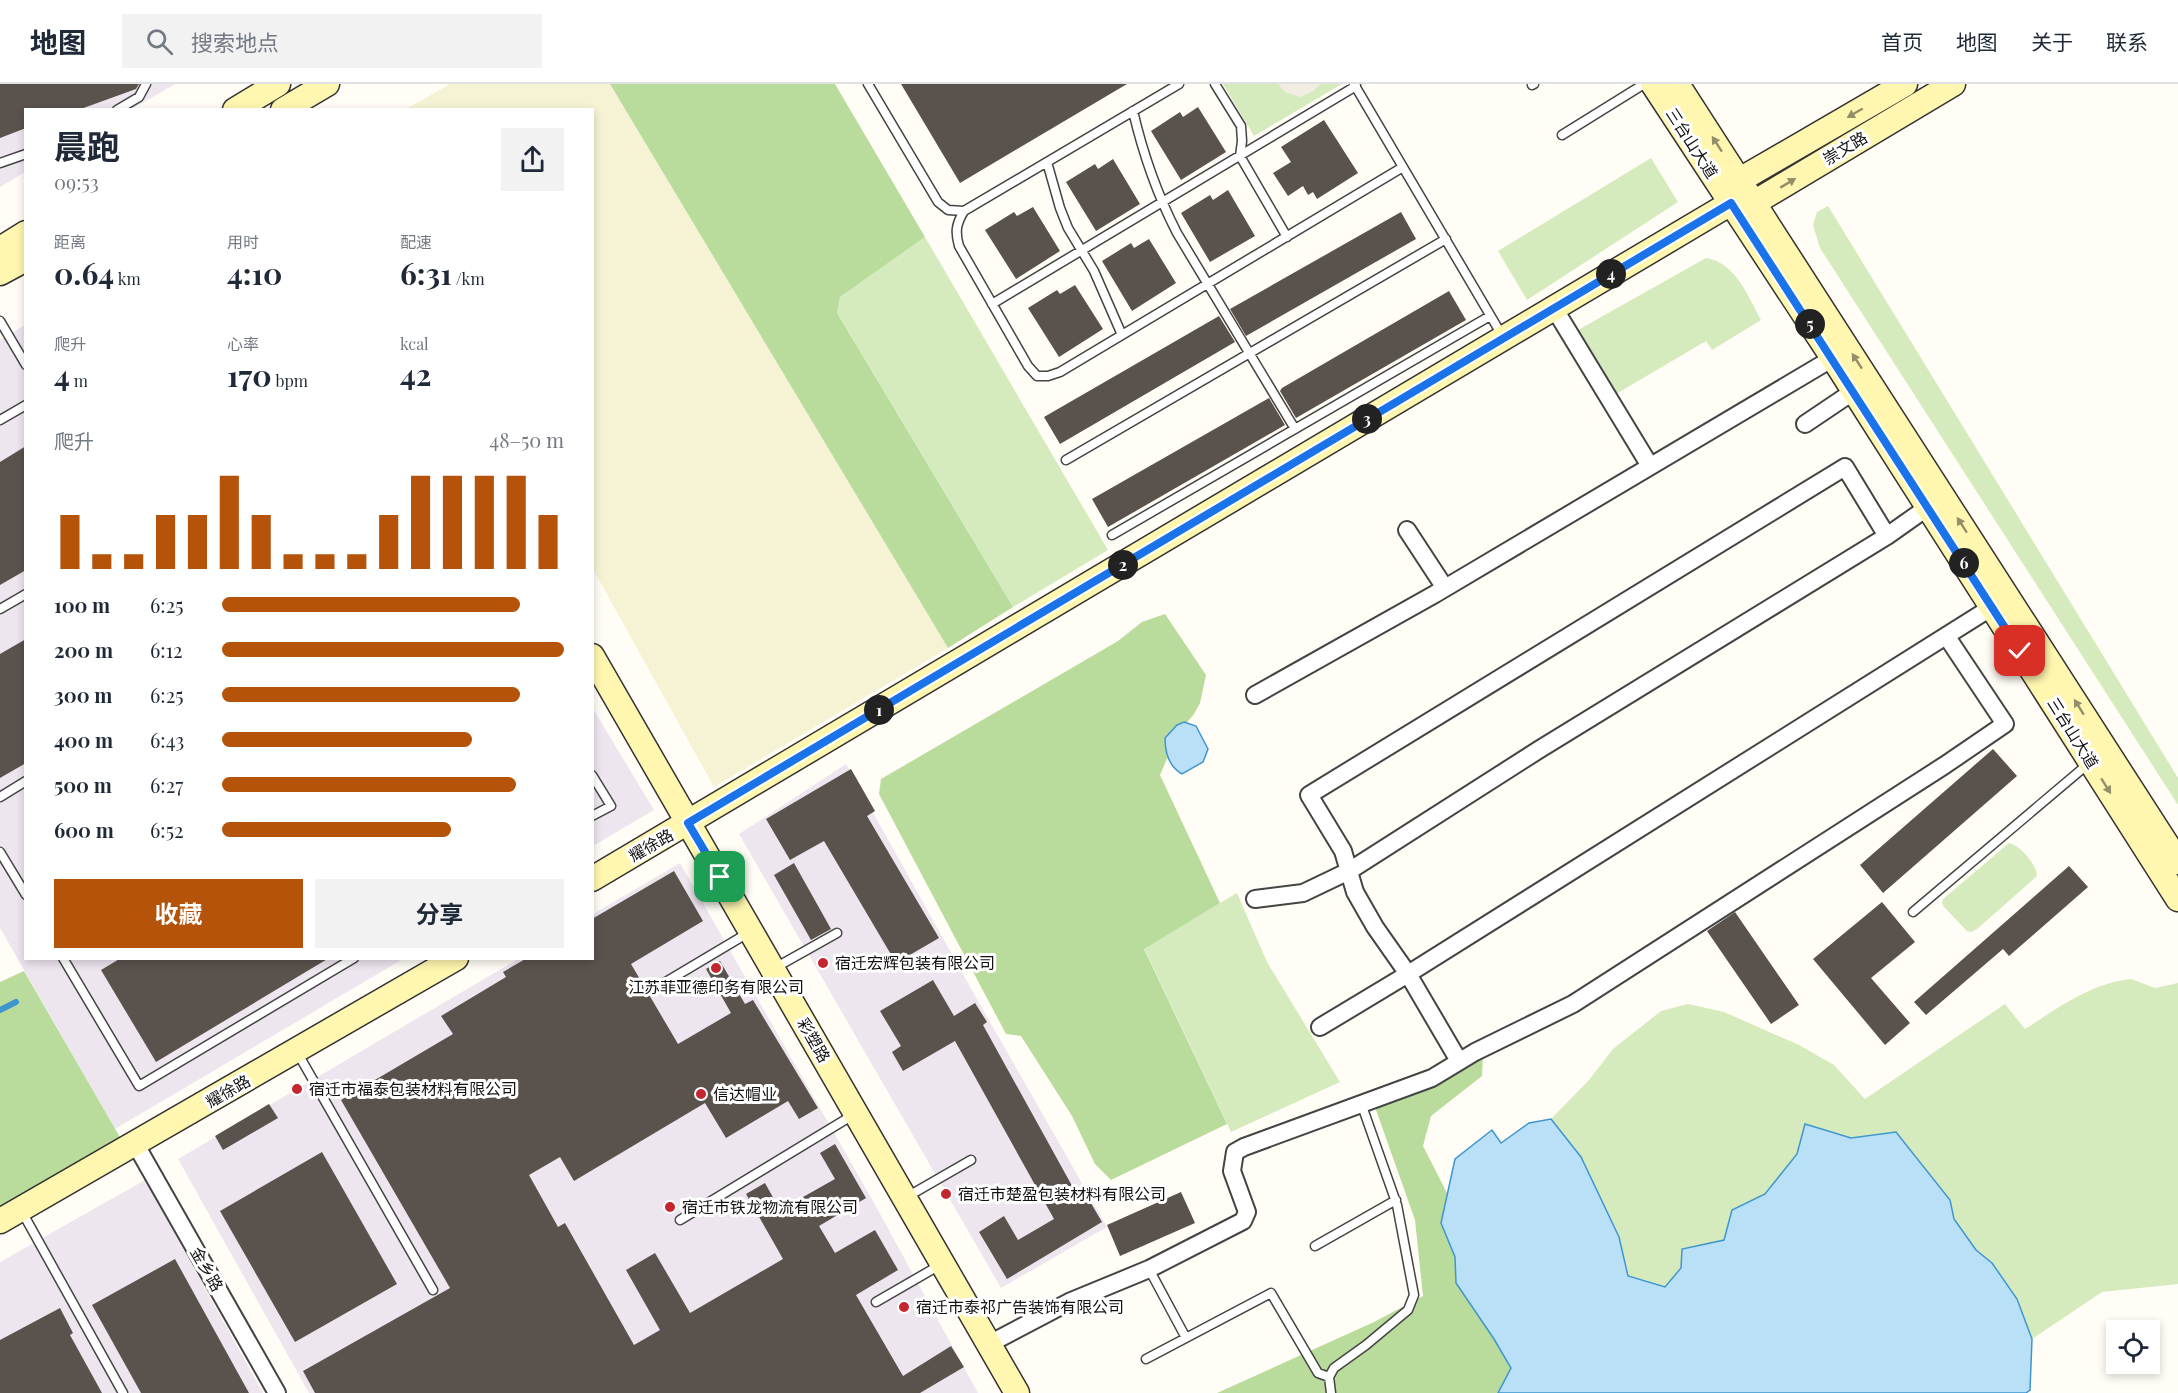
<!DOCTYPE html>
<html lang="zh">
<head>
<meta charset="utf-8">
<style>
	body { margin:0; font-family:"Playfair Display","Noto Sans SC",serif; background:#f2f2f3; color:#1f2937; height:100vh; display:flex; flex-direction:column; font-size:22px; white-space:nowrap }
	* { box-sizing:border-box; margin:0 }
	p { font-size:20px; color:#747a83 }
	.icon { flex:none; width:33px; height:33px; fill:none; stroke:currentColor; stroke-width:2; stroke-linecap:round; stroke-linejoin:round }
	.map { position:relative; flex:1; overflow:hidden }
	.details { position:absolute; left:24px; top:24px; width:570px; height:852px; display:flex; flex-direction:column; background:#fff; border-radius:0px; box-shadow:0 3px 9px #0003 }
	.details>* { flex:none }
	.buttons { position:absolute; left:2106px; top:1236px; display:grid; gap:12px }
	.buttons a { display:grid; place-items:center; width:54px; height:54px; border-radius:0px; background:#fff; box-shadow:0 3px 9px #0003; font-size:30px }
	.pin { position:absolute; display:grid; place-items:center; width:51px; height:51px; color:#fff; margin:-26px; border-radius:12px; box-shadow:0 3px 9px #0006 }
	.km { position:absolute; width:30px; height:30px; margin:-15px; border-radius:50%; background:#222; color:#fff; font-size:16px; line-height:30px; text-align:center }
	.round { display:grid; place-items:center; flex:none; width:63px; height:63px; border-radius:0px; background:#f2f2f3 }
	.headline { display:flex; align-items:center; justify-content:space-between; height:102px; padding:0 30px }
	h1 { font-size:33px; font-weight:700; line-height:45px }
	.stats { display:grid; grid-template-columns:repeat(3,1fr); gap:9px; height:102px; padding:6px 30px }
	.stats div { display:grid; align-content:center }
	.stats b { font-size:30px; font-weight:700 }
	.stats small { font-size:16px; font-weight:400 }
	.stats p { font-size:16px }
	.chart { height:168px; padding:12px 30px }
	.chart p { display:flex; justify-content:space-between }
	.chart svg { width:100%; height:108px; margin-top:6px; stroke:#b45309; stroke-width:6 }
	.cta { display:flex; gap:12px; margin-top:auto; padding:12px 30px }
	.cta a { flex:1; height:69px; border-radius:0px; background:#b45309; color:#fff; font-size:24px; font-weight:700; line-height:69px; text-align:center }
	.cta a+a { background:#f2f2f3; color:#1f2937 }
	ul { padding:0 30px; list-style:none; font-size:20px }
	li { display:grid; grid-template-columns:96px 72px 1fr; align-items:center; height:45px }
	li i { height:15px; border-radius:8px; background:#b45309 }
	header { display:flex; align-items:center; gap:36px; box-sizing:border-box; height:84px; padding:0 30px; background:#fff; border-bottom:2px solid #e0e1e3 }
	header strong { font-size:28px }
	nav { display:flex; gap:33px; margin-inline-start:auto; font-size:21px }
	.search { width:420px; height:54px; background:#f2f2f3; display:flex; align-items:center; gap:15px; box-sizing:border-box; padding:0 21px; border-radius:0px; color:#747a83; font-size:22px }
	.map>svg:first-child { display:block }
	.industrial { fill:#eee6ef }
	.farmland { fill:#f6f3d4 }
	.green { fill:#d5ebbd }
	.forest { fill:#b9dc9c }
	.plaza { fill:#f1ede2 }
	.water { fill:#b9e0f7; stroke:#3f96cf; stroke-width:1.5 }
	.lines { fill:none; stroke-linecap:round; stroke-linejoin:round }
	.stream { stroke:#3f96cf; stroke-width:6 }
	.building { fill:#5a524d }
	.lane-casing { stroke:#444; stroke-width:11 }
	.street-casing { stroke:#444; stroke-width:20 }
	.secondary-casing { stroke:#333; stroke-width:27 }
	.lane { stroke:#fff; stroke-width:8 }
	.street { stroke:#fff; stroke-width:16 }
	.secondary { stroke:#fff6b0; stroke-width:24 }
	.oneway { fill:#948f68 }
	.route-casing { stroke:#fff; stroke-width:12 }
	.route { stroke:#1a73e8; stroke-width:8 }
	.poi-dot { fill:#c4262e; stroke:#fff; stroke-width:2 }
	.labels { text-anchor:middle; stroke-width:6; stroke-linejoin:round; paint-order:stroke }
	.street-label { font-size:16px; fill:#111; stroke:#fff }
	.poi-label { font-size:16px; fill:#111; stroke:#fff; text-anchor:start }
</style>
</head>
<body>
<header>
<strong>地图</strong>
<div class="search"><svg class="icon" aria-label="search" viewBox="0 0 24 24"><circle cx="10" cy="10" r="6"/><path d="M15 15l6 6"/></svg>搜索地点</div>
<nav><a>首页</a><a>地图</a><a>关于</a><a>联系</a></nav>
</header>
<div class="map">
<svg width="2178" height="1309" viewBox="0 0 2178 1309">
	<rect width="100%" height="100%" fill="#fffdf5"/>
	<!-- industrial -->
	<path class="industrial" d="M 0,0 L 175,0 L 132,25 L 26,26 L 25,88 L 0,103 Z
		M 25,241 L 26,874 L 403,875 L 115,1045 L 0,844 L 0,256 Z
		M 592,623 L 654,726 L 593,762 L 592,762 Z
		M 846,680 L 978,917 L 1107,1143 L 1001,1204 L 739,750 Z
		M 680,779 L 873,1117 L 978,1309 L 309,1309 L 178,1075 L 518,875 L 592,874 L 593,830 Z
		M 145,1096 L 263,1309 L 0,1309 L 0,1178 Z"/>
	<!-- farmland -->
	<path class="farmland" d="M 450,0 L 610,0 L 948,564 L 714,703 L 593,485 L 592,26 L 406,25 Z"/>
	<!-- green -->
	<path class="green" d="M 1223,0 L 1342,0 L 1254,52 Z
		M 1651,74 L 1678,118 L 1527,216 L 1498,167 Z
		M 1828,122 L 2178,694 L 2178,721 L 1820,164 L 1813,141 L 1817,128 Z
		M 925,153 L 1108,466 L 1013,523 L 837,229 L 840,213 Z
		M 1706,174 C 1736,179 1748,212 1761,236 L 1712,266 L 1706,257 L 1616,310 L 1578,246 Z
		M 2009,759 C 2020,761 2037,781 2037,792 L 1977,845 L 1971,848 L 1967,847 L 1944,823 L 1942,819 L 1943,815 Z
		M 1237,809 L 1267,878 L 1340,998 L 1231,1048 L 1144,864 Z
		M 2131,895 L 2155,904 L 2178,899 L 2178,1200 L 2102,1208 L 2032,1255 L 2017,1215 L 1992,1179 L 1976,1166 L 1954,1135 L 1949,1116 L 1896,1048 L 1851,1054 L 1805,1040 L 1797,1070 L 1765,1110 L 1732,1126 L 1724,1156 L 1724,1229 L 1628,1193 L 1619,1153 L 1584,1080 L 1551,1035 L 1589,996 L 1613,965 L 1661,927 L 1688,920 L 1724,928 L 1799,961 L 1834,981 L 1865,1015 L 2005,920 L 2025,945 C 2058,924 2091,899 2131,895 Z"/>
	<!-- forest -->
	<path class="forest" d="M 610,0 L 835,0 L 925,153 L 840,213 L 837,229 L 1013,523 L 948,564 Z
		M 1165,530 L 1206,591 L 1200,619 L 1194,630 L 1178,649 L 1160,691 L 1220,819 L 1144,865 L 1227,1040 L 1111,1096 L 1095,1080 L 1072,1032 L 1021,952 L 1006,950 L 879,710 L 881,695 L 1118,557 L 1142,538 Z
		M 24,887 L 121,1055 L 0,1125 L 0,898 Z
		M 1483,970 L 1482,992 L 1431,1032 L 1423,1062 L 1448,1111 L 1441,1139 L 1455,1173 L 1456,1199 L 1494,1255 L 1511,1285 L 1498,1309 L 1217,1309 L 1374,1238 L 1423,1212 L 1415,1136 L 1375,1023 Z"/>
	<!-- plaza -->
	<path class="plaza" d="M 1278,0 L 1320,0 L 1314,7 L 1300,13 L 1285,8 Z"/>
	<!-- water -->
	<path class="water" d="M 1184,638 L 1196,642 L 1208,665 L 1203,678 L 1182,690 C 1168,682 1165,668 1165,654 L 1177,641 Z
		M 1551,1035 L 1581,1073 L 1619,1153 L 1628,1192 L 1665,1203 L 1681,1184 L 1682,1165 L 1724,1156 L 1732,1126 L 1765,1110 L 1797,1070 L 1805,1040 L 1851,1054 L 1896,1048 L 1950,1116 L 1954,1135 L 1976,1166 L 1992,1179 L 2017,1215 L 2032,1255 L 2030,1306 L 2026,1309 L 1498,1309 L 1511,1284 L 1494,1255 L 1456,1199 L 1455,1173 L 1441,1139 L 1455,1075 L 1492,1046 L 1501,1059 L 1529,1039 Z"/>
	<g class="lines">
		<!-- stream -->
		<path class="stream" d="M 0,926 L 16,918"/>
	</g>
	<!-- building -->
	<path class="building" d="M 0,0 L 139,0 L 136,5 L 78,26 L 26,26 L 26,44 L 0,54 Z
		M 901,0 L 1127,0 L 960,99 Z
		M 1198,23 L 1226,68 L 1181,96 L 1151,47 L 1180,28 L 1183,33 Z
		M 1324,36 L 1358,89 L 1317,115 L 1313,108 L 1308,111 L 1303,102 L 1288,112 L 1273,89 L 1291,78 L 1281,63 Z
		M 1113,75 L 1140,120 L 1096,147 L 1066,98 L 1095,80 L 1098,85 Z
		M 1228,106 L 1255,152 L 1210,178 L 1181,129 L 1210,111 L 1213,116 Z
		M 1033,123 L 1060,167 L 1016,195 L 985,146 L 1014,128 L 1017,132 Z
		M 1401,128 L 1416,155 L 1246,252 L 1230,225 Z
		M 1149,155 L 1176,199 L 1132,227 L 1102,177 L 1131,159 L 1134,164 Z
		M 1075,201 L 1103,245 L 1059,273 L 1028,224 L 1057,206 L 1060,210 Z
		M 1449,207 L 1466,236 L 1296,334 L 1280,307 L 1282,304 Z
		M 1219,232 L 1235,258 L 1060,360 L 1044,333 Z
		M 1269,314 L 1285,341 L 1108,443 L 1092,415 Z
		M 26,362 L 26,486 L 0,501 L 0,378 Z
		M 26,555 L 26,679 L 0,694 L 0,570 Z
		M 1993,665 L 2017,692 L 1883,809 L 1860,781 Z
		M 851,685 L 875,727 L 867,732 L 939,854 L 896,879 L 824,757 L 790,776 L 766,735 Z
		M 794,779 L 831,845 L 811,856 L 774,791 Z
		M 2069,782 L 2088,803 L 2009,872 L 2003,865 L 1926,931 L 1914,918 Z
		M 674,787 L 703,837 L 631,880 L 678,960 L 731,929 L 706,885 L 720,877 L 745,920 L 753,916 L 818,1024 L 799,1035 L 788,1017 L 726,1054 L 705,1019 L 574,1097 L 560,1073 L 529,1091 L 558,1143 L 565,1139 L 634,1261 L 660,1246 L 626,1186 L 655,1169 L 690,1229 L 783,1175 L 746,1110 L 765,1099 L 780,1126 L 835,1095 L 820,1069 L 835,1060 L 866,1114 L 819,1142 L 835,1169 L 875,1146 L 898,1186 L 856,1211 L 903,1292 L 951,1262 L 964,1283 L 920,1309 L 315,1309 L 303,1287 L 450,1204 L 341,1016 L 453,950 L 441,932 L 506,893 L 503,888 L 527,874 L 592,874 L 592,835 Z
		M 1882,818 L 1915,858 L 1871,894 L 1910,939 L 1885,961 L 1813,875 Z
		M 1735,828 L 1799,921 L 1771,940 L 1707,847 Z
		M 121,874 L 329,874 L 156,978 L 101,886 Z
		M 933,896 L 954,932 L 975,919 L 987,938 L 983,941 L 1081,1118 L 1088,1114 L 1102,1138 L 1007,1195 L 979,1148 L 1004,1132 L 1018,1156 L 1054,1135 L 955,957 L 903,987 L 892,968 L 901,962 L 880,927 Z
		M 269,1020 L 278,1034 L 223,1066 L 215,1052 Z
		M 322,1068 L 397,1200 L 295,1258 L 220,1127 Z
		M 1181,1108 L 1195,1139 L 1120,1172 L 1107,1141 Z
		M 175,1175 L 249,1309 L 141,1309 L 92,1221 Z
		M 60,1224 L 73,1249 L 70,1251 L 102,1309 L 0,1309 L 0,1256 Z"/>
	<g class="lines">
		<defs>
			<path id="lane" d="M 868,0 L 938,118 L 948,126 L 964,127
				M 1179,0 L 964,127 C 956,140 955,148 959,162 L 1028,282 L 1037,292 L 1048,292 L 1060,288 L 1403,83
				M 1215,0 L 1241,42 L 1242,57 L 1240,72 L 1287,153
				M 1354,0 L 1503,253
				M 1532,1 L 1534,0
				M 117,26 L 139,13 L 146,0
				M 1133,27 C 1143,70 1157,110 1177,149 L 1295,345
				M 1562,51 L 1644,0
				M 1047,78 L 1060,124 L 1068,144 L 1094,187 L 1122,251
				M 0,79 L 26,70
				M 992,220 L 1356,2
				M 0,237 L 26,281
				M 0,336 L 26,321
				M 1066,376 L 1446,155
				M 1112,451 L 1490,232
				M 0,525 L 26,510
				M 592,691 L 611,722 L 592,732
				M 0,713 L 26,697
				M 0,768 L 26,811
				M 1913,828 L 2088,680
				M 63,874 L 139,1002 L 354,874
				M 773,885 L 837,849
				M 654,905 L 748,849
				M 297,968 L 433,1206
				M 905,1114 L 971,1076
				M 21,1126 L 123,1309
				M 680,1136 L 853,1031
				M 1315,1162 L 1396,1116
				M 1149,1185 L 1186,1254
				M 876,1218 L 940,1181
				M 1146,1275 L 1271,1209 L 1318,1289 L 1329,1293
				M 1331,1309 L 1329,1293 L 1334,1284 L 1366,1261 L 1408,1226 L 1414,1211 L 1397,1121 L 1361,1019"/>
			<path id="street" d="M 1554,224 L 1650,382
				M 1805,340 L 1854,307
				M 1407,446 L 1445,504
				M 1255,611 L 1435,510 L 1833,274
				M 1255,815 L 1303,809 L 1349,787 L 1540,665 L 1887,452 L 1928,423
				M 1320,943 L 1408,890 L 1992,523
				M 1459,977 L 1408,890 L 1375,843 L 1355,808 L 1343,767 L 1309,711 L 1845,383 L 1887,452
				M 136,1061 L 277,1309
				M 989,1260 L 1069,1218 L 1149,1185 L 1243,1137 L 1247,1128 L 1232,1087 L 1235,1068 L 1244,1063 L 1432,994 L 1475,968 L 1573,920 L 1945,681 L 2005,640 L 1947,553"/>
			<path id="secondary" d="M 1653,0 L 1833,274 L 2178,815
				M 1677,0 L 2178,778
				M 235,26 L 278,0
				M 283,26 L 327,0
				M 1726,104 L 1905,0
				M 1742,126 L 1953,0
				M 0,165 L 26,149
				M 0,189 L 26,175
				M 592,572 L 1017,1309
				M 592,795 L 1731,119
				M 0,1137 L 456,874"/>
		</defs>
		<!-- lane casing -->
		<use href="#lane" class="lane-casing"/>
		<!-- street casing -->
		<use href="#street" class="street-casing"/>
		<!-- secondary casing -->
		<use href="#secondary" class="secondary-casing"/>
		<!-- lane -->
		<use href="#lane" class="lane"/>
		<!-- street -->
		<use href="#street" class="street"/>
		<!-- secondary -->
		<use href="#secondary" class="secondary"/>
	</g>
	<!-- one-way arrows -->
	<defs><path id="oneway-solid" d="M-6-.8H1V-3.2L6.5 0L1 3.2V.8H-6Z" transform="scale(1.5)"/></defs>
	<g class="oneway">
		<use href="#oneway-solid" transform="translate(1855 29) rotate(150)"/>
		<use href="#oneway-solid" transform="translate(1717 60) rotate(-123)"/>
		<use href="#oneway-solid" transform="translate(1788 99) rotate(-31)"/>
		<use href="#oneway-solid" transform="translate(1857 277) rotate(-123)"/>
		<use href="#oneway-solid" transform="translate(1962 441) rotate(-123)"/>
		<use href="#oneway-solid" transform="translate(2079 623) rotate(-122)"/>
		<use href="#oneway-solid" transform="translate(2106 702) rotate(58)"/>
	</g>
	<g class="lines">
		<defs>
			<path id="route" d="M 720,793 L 688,739 L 1731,119 L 2020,567"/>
		</defs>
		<!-- route casing -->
		<use href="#route" class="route-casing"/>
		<!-- route -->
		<use href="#route" class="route"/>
	</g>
	<!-- markers -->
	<g class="poi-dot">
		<circle cx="823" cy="879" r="6"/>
		<circle cx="716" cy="884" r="6"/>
		<circle cx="297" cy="1005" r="6"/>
		<circle cx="701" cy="1010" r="6"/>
		<circle cx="946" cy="1110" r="6"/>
		<circle cx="670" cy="1123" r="6"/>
		<circle cx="904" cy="1223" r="6"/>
	</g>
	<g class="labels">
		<!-- street labels -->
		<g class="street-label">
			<text transform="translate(1692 59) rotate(57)" y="6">三台山大道</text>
			<text transform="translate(1845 64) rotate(-31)" y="6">崇文路</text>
			<text transform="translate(2073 649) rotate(58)" y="6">三台山大道</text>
			<text transform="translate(651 761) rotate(-30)" y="6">耀徐路</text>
			<text transform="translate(814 956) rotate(60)" y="6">彩塑路</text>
			<text transform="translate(228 1007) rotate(-30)" y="6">耀徐路</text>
			<text transform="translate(207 1185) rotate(60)" y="6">金乡路</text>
		</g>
		<!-- poi labels -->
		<g class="poi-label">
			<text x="835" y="885">宿迁宏辉包装有限公司</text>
			<text x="716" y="909" text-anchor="middle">江苏菲亚德印务有限公司</text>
			<text x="309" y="1011">宿迁市福泰包装材料有限公司</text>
			<text x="713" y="1016">信达帽业</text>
			<text x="958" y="1116">宿迁市楚盈包装材料有限公司</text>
			<text x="682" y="1129">宿迁市铁龙物流有限公司</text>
			<text x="916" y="1229">宿迁市泰祁广告装饰有限公司</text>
		</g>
	</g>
</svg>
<div class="buttons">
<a><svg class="icon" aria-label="locate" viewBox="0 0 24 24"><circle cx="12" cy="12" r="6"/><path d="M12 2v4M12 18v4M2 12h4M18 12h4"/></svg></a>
</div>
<div class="pin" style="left:720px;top:793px;background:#1e9e55"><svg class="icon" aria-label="arrive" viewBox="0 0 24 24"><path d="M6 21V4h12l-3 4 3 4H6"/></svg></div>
<div class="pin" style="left:2020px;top:567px;background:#d93025"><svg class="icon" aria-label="check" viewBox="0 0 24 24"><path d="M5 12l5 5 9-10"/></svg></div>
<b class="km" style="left:879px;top:626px">1</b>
<b class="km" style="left:1123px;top:481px">2</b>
<b class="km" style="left:1367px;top:335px">3</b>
<b class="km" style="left:1611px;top:190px">4</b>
<b class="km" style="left:1810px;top:240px">5</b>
<b class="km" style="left:1964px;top:479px">6</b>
<section class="details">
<div class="headline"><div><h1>晨跑</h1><p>09:53</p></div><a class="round"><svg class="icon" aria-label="share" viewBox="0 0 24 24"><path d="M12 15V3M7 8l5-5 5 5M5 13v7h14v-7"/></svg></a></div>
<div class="stats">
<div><p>距离</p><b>0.64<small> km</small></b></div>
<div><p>用时</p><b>4:10</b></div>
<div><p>配速</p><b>6:31<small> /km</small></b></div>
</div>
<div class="stats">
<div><p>爬升</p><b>4<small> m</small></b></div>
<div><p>心率</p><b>170<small> bpm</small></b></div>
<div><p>kcal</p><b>42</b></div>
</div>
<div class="chart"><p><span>爬升</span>48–50 m</p>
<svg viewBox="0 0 160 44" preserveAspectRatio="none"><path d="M5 44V22M15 44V38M25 44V38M35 44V22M45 44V22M55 44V6M65 44V22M75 44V38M85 44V38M95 44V38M105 44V22M115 44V6M125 44V6M135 44V6M145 44V6M155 44V22"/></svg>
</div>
<ul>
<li><b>100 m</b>6:25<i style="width:87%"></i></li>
<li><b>200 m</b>6:12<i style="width:100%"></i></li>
<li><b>300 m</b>6:25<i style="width:87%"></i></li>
<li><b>400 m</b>6:43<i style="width:73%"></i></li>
<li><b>500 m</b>6:27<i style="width:86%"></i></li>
<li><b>600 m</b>6:52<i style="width:67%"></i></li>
</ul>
<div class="cta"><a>收藏</a><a>分享</a></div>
</section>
</div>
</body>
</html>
